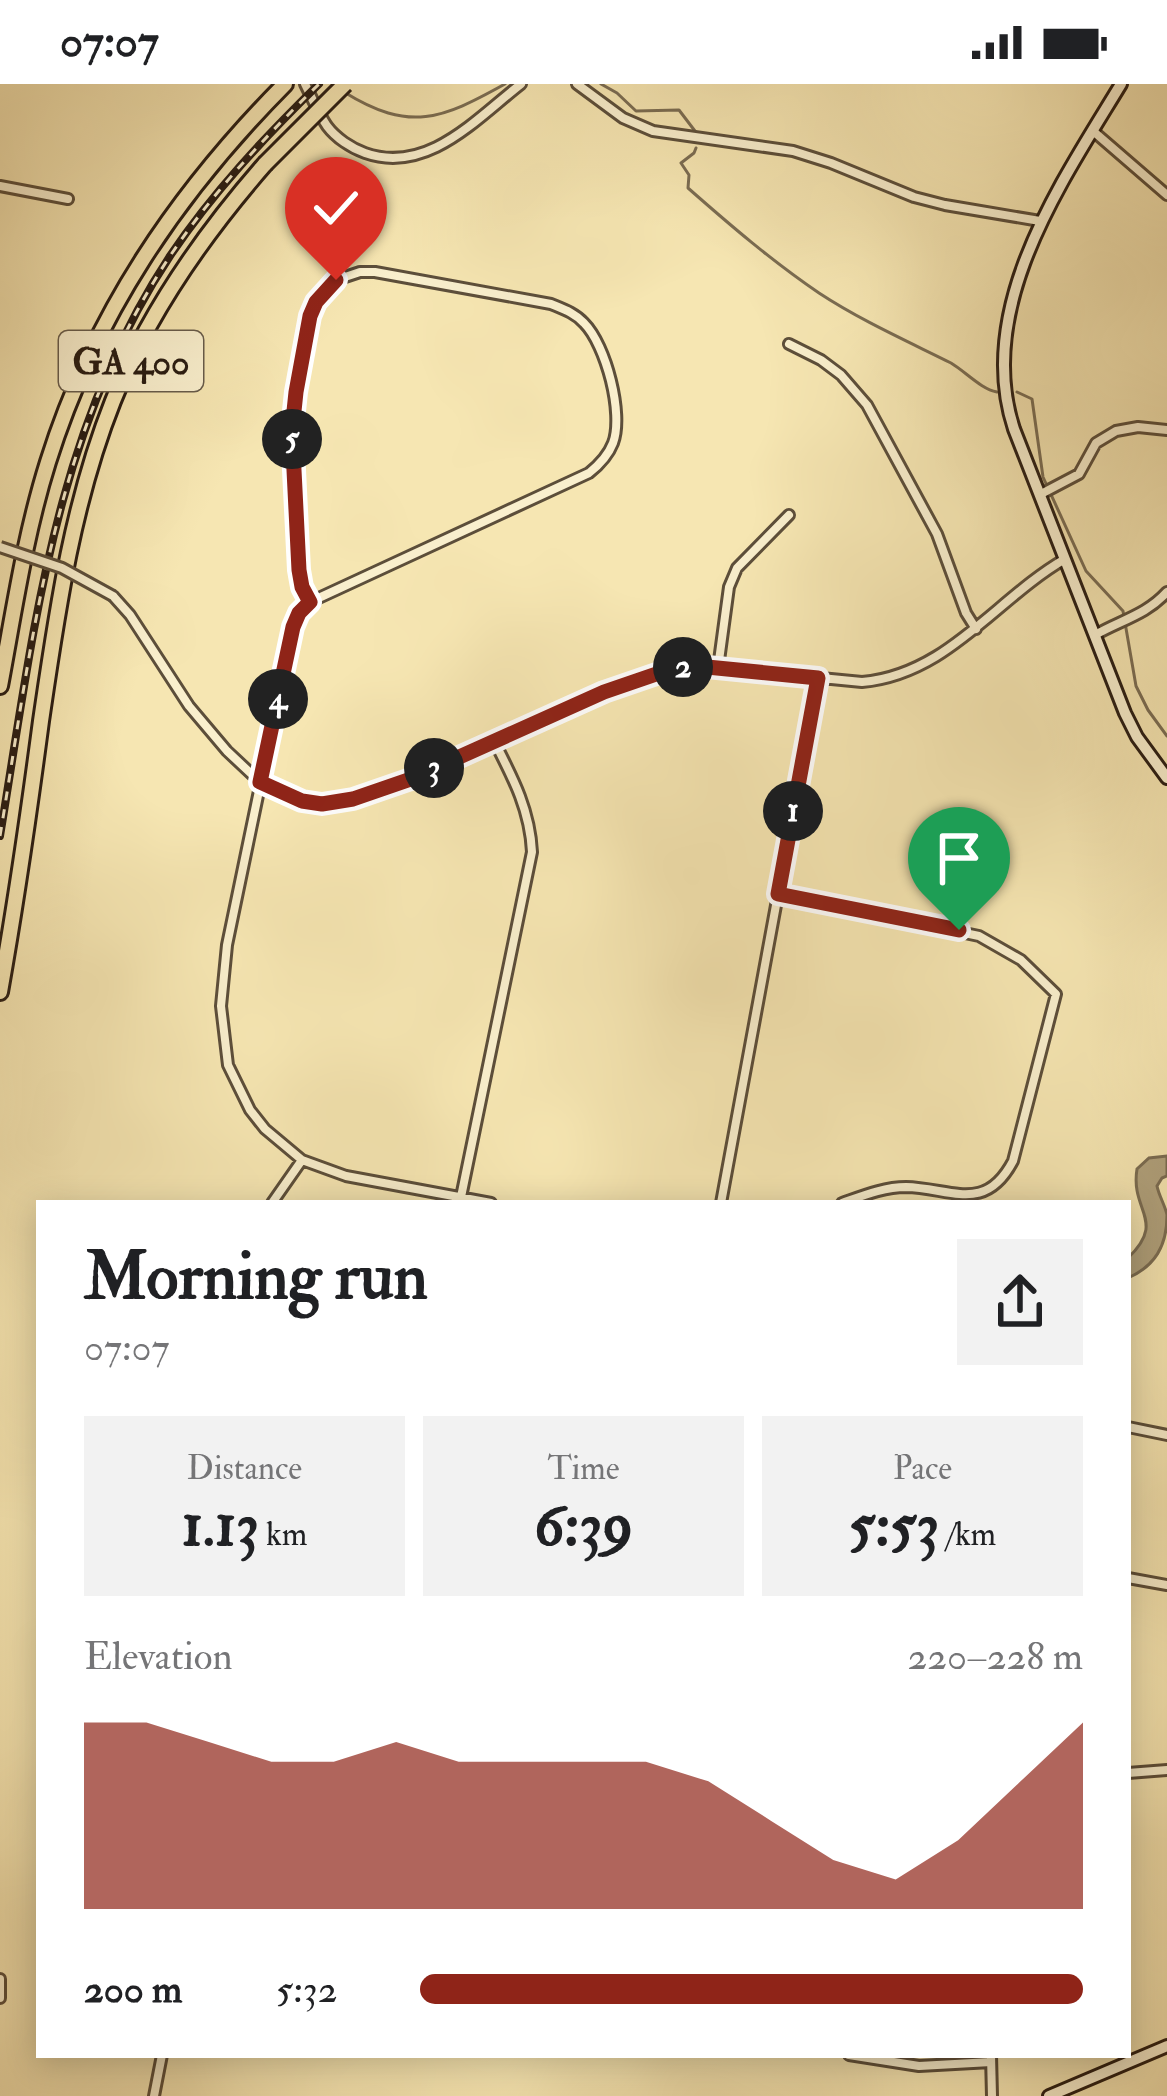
<!DOCTYPE html>
<html lang="en">
<head>
<meta charset="utf-8">
<style>
	body { margin:0; font-family:"IM FELL Double Pica",serif; background:#f2f2f2; color:#202124; height:100vh; display:flex; flex-direction:column; font-size:45px; white-space:nowrap }
	* { box-sizing:border-box; margin:0 }
	p { font-size:39px; color:#757577 }
	.icon { flex:none; width:66px; height:66px; fill:none; stroke:currentColor; stroke-width:2; stroke-linecap:round; stroke-linejoin:round }
	.map { position:relative; flex:1; overflow:hidden }
	.sheet { position:absolute; left:36px; top:1116px; width:1095px; height:858px; display:flex; flex-direction:column; background:#fff; border-radius:0px; box-shadow:0 6px 30px #0003 }
	.sheet>* { flex:none }
	.pin { position:absolute; display:grid; place-items:center; width:102px; height:102px; color:#fff; margin:-123px -51px; border-radius:50% 50% 50% 0; rotate:-45deg; box-shadow:0 0 12px #0007 }
	.pin .icon { rotate:45deg }
	.km { position:absolute; width:60px; height:60px; margin:-30px; border-radius:50%; background:#222; color:#fff; font-size:33px; line-height:60px; text-align:center }
	.round { display:grid; place-items:center; flex:none; width:126px; height:126px; border-radius:0px; background:#f2f2f2 }
	.head { display:flex; align-items:center; justify-content:space-between; height:204px; padding:0 48px }
	h1 { font-size:66px; font-weight:800; line-height:90px }
	.metrics { display:grid; grid-template-columns:repeat(3,1fr); gap:18px; height:204px; padding:12px 48px }
	.metrics div { display:grid; align-content:center; border-radius:0px; background:#f2f2f2; text-align:center }
	.metrics b { font-size:60px; font-weight:800 }
	.metrics small { font-size:33px; font-weight:400 }
	.metrics p { font-size:33px }
	.chart { height:336px; padding:24px 48px }
	.chart p { display:flex; justify-content:space-between }
	.chart svg { width:100%; height:216px; margin-top:12px; fill:#8f2418; opacity:.7 }
	ul { padding:0 48px; list-style:none; font-size:39px }
	li { display:grid; grid-template-columns:192px 144px 1fr; align-items:center; height:90px }
	li i { height:30px; border-radius:15px; background:#8f2418 }
	.status { display:flex; justify-content:space-between; align-items:center; height:84px; padding:0 60px; background:#fff; direction:ltr }
	.status svg { height:33px; fill:currentColor }
	.map>svg:first-child { display:block }
	.water { fill:#b0a17c; stroke:#7a6c52; stroke-width:3 }
	.lines { fill:none; stroke-linecap:round; stroke-linejoin:round }
	.stream { stroke:#7a6c52; stroke-width:3 }
	.street-casing { stroke:#5c4e3a; stroke-width:14 }
	.secondary-casing { stroke:#291c12; stroke-width:16 }
	.highway-casing { stroke:#291c12; stroke-width:20 }
	.street { stroke:#f9efcd; stroke-width:8 }
	.secondary { stroke:#f9efcd; stroke-width:10 }
	.highway { stroke:#f6e6b2; stroke-width:14 }
	.rail-casing { stroke:#291c12; stroke-width:8 }
	.rail { stroke:#f9efcd; stroke-width:3; stroke-dasharray:9; stroke-linecap:butt }
	.street-bridge-casing { stroke:#5c4e3a; stroke-width:14; stroke-linecap:butt }
	.highway-bridge-casing { stroke:#291c12; stroke-width:20; stroke-linecap:butt }
	.street-bridge { stroke:#f9efcd; stroke-width:8 }
	.highway-bridge { stroke:#f6e6b2; stroke-width:14 }
	.route-casing { stroke:#fff; stroke-width:24 }
	.route { stroke:#8f2418; stroke-width:15 }
	.labels { text-anchor:middle; stroke-width:12; stroke-linejoin:round; paint-order:stroke }
	.shield { fill:#f9efcd; stroke:#675b4a; stroke-width:3 }
	.shield-label { font-size:36px; font-weight:bold; fill:#291c12 }
</style>
</head>
<body>
<div class="status"><b>07:07</b><svg viewBox="0 0 49 12"><path d="M0 12V9h3v3zM5 12V6h3v6zM10 12V3h3v9zM15 12V0h3v12zM26 1h20v11H26zM47 4h2v5h-2z"/></svg></div>
<div class="map">
<svg width="1167" height="2012" viewBox="0 0 1167 2012">
	<rect width="100%" height="100%" fill="#f6e6b2"/>
	<filter id="stains"><feTurbulence type="fractalNoise" baseFrequency=".00167" numOctaves="4"/><feColorMatrix values="0 0 0 0 .2 0 0 0 0 .09 0 0 0 0 .02 0 0 0 .5 -.17"/></filter>
	<radialGradient id="worn" r=".72"><stop offset=".6" stop-color="#630" stop-opacity="0"/><stop offset="1" stop-color="#630" stop-opacity=".3"/></radialGradient>
	<!-- water -->
	<path class="water" d="M 1167,1072 L 1167,1092 L 1162,1094 L 1157,1102 C 1159,1112 1165,1121 1167,1131 C 1167,1162 1155,1182 1128,1194 L 1128,1174 C 1167,1136 1130,1128 1137,1085 L 1149,1074 Z"/>
	<g class="lines">
		<!-- stream -->
		<path class="stream" d="M 601,0 L 617,9 L 636,27 L 679,26 L 698,51
			M 344,8 C 410,49 442,35 505,0
			M 696,64 L 694,69 L 681,79 L 689,91 L 688,104 C 730,141 772,177 819,209 C 860,236 907,257 951,279 C 966,288 981,305 997,308
			M 1017,308 L 1032,315 L 1043,393 L 1086,487 L 1123,527 L 1136,602 L 1148,626 L 1167,652"/>
		<defs>
			<path id="street" d="M 305,0 C 312,14 318,29 327,42 C 336,54 351,64 365,69 C 427,91 476,35 521,0
				M 577,0 L 623,34 L 653,47 L 793,67 L 831,79 L 914,113 L 945,121 L 1040,137
				M 1093,47 L 1167,111
				M 0,102 L 68,115
				M 360,188 L 375,188 L 551,220 C 563,225 575,229 584,239 C 606,261 624,330 613,359 C 608,372 599,381 589,389 L 310,518 L 299,486 L 299,444 L 292,388 L 292,346 L 296,307 L 310,232 L 316,218 L 336,196 Z
				M 789,260 L 821,276 L 841,291 L 867,321 L 937,450 L 966,529 L 976,545
				M 1041,410 L 1079,390 L 1096,359 L 1116,347 L 1138,343 L 1167,346
				M 113,512 L 130,531 L 189,622 L 227,667 L 260,698 L 284,711 L 321,720 L 353,715 L 408,696 L 605,608 L 668,586 L 697,582 L 862,598 C 947,591 997,514 1065,475
				M 310,518 L 299,529 L 293,543 L 227,861 L 221,922 L 228,981 L 250,1026 L 265,1045 L 302,1076 L 346,1092 L 491,1119
				M 1095,551 C 1121,536 1146,531 1167,508
				M 718,584 L 729,503 L 737,484 L 789,431
				M 778,810 L 979,852 L 1021,876 L 1056,910 L 1013,1077 C 985,1130 951,1104 906,1103 C 884,1103 862,1112 842,1119
				M 461,1113 L 532,768 C 530,726 513,694 494,657
				M 272,1119 L 302,1076
				M 721,1119 L 818,594
				M 1128,1343 L 1167,1351
				M 1128,1494 L 1167,1501
				M 1128,1689 L 1167,1686
				M 0,1895 L 0,1914
				M 849,1971 L 919,1982 L 991,1978
				M 991,1971 L 992,2012
				M 154,2012 L 162,1971"/>
			<path id="secondary" d="M 1121,0 C 1061,99 974,224 1014,345 L 1125,629 L 1137,653 L 1167,694
				M 1049,2012 L 1167,1962"/>
			<path id="highway" d="M 0,602 C 14,527 25,451 48,378 C 94,231 177,109 285,0
				M 0,908 C 16,818 29,728 41,637 C 57,528 72,420 113,317 C 148,229 203,151 265,80"/>
		</defs>
		<!-- street casing -->
		<use href="#street" class="street-casing"/>
		<!-- secondary casing -->
		<use href="#secondary" class="secondary-casing"/>
		<!-- highway casing -->
		<use href="#highway" class="highway-casing"/>
		<!-- street -->
		<use href="#street" class="street"/>
		<!-- secondary -->
		<use href="#secondary" class="secondary"/>
		<!-- highway -->
		<use href="#highway" class="highway"/>
		<defs>
			<path id="rail" d="M 0,752 C 34,547 53,349 170,172 C 213,108 265,53 319,0"/>
		</defs>
		<!-- rail casing -->
		<use href="#rail" class="rail-casing"/>
		<!-- rail -->
		<use href="#rail" class="rail"/>
		<defs>
			<path id="street-bridge" d="M 0,463 L 62,484 L 113,512"/>
			<path id="highway-bridge" d="M 265,80 L 345,0"/>
		</defs>
		<!-- street-bridge casing -->
		<use href="#street-bridge" class="street-bridge-casing"/>
		<!-- highway-bridge casing -->
		<use href="#highway-bridge" class="highway-bridge-casing"/>
		<!-- street-bridge -->
		<use href="#street-bridge" class="street-bridge"/>
		<!-- highway-bridge -->
		<use href="#highway-bridge" class="highway-bridge"/>
	</g>
	<g class="lines">
		<defs>
			<path id="route" d="M 336,196 L 316,218 L 310,232 L 296,308 L 292,346 L 299,486 L 302,503 L 310,518 L 299,529 L 293,543 L 260,698 L 302,717 L 322,720 L 353,715 L 408,696 L 604,608 L 668,586 L 697,582 L 818,594 L 778,810 L 959,846"/>
		</defs>
		<!-- route casing -->
		<use href="#route" class="route-casing"/>
		<!-- route -->
		<use href="#route" class="route"/>
	</g>
	<g class="labels">
		<!-- shield labels -->
		<rect class="shield" x="59" y="247" width="144" height="60" rx="9"/>
		<g class="shield-label">
			<text x="131" y="290">GA 400</text>
		</g>
	</g>
	<rect width="100%" height="100%" filter="url(#stains)"/>
	<rect width="100%" height="100%" fill="url(#worn)"/>
</svg>
<div class="pin" style="left:959px;top:846px;background:#1e9e55"><svg class="icon" aria-label="arrive" viewBox="0 0 24 24"><path d="M6 21V4h12l-3 4 3 4H6"/></svg></div>
<div class="pin" style="left:336px;top:196px;background:#d93025"><svg class="icon" aria-label="check" viewBox="0 0 24 24"><path d="M5 12l5 5 9-10"/></svg></div>
<b class="km" style="left:793px;top:727px">1</b>
<b class="km" style="left:683px;top:583px">2</b>
<b class="km" style="left:434px;top:684px">3</b>
<b class="km" style="left:278px;top:615px">4</b>
<b class="km" style="left:292px;top:355px">5</b>
<section class="sheet">
<div class="head"><div><h1>Morning run</h1><p>07:07</p></div><a class="round"><svg class="icon" aria-label="share" viewBox="0 0 24 24"><path d="M12 15V3M7 8l5-5 5 5M5 13v7h14v-7"/></svg></a></div>
<div class="metrics">
<div><p>Distance</p><b>1.13<small> km</small></b></div>
<div><p>Time</p><b>6:39</b></div>
<div><p>Pace</p><b>5:53<small> /km</small></b></div>
</div>
<div class="chart"><p><span>Elevation</span>220–228 m</p>
<svg viewBox="0 0 160 44" preserveAspectRatio="none"><path d="M0 44V6L10 6L20 10L30 14L40 14L50 10L60 14L70 14L80 14L90 14L100 18L110 26L120 34L130 38L140 30L150 18L160 6V44z"/></svg>
</div>
<ul>
<li><b>200 m</b>5:32<i style="width:100%"></i></li>
</ul>
</section>
</div>
</body>
</html>
